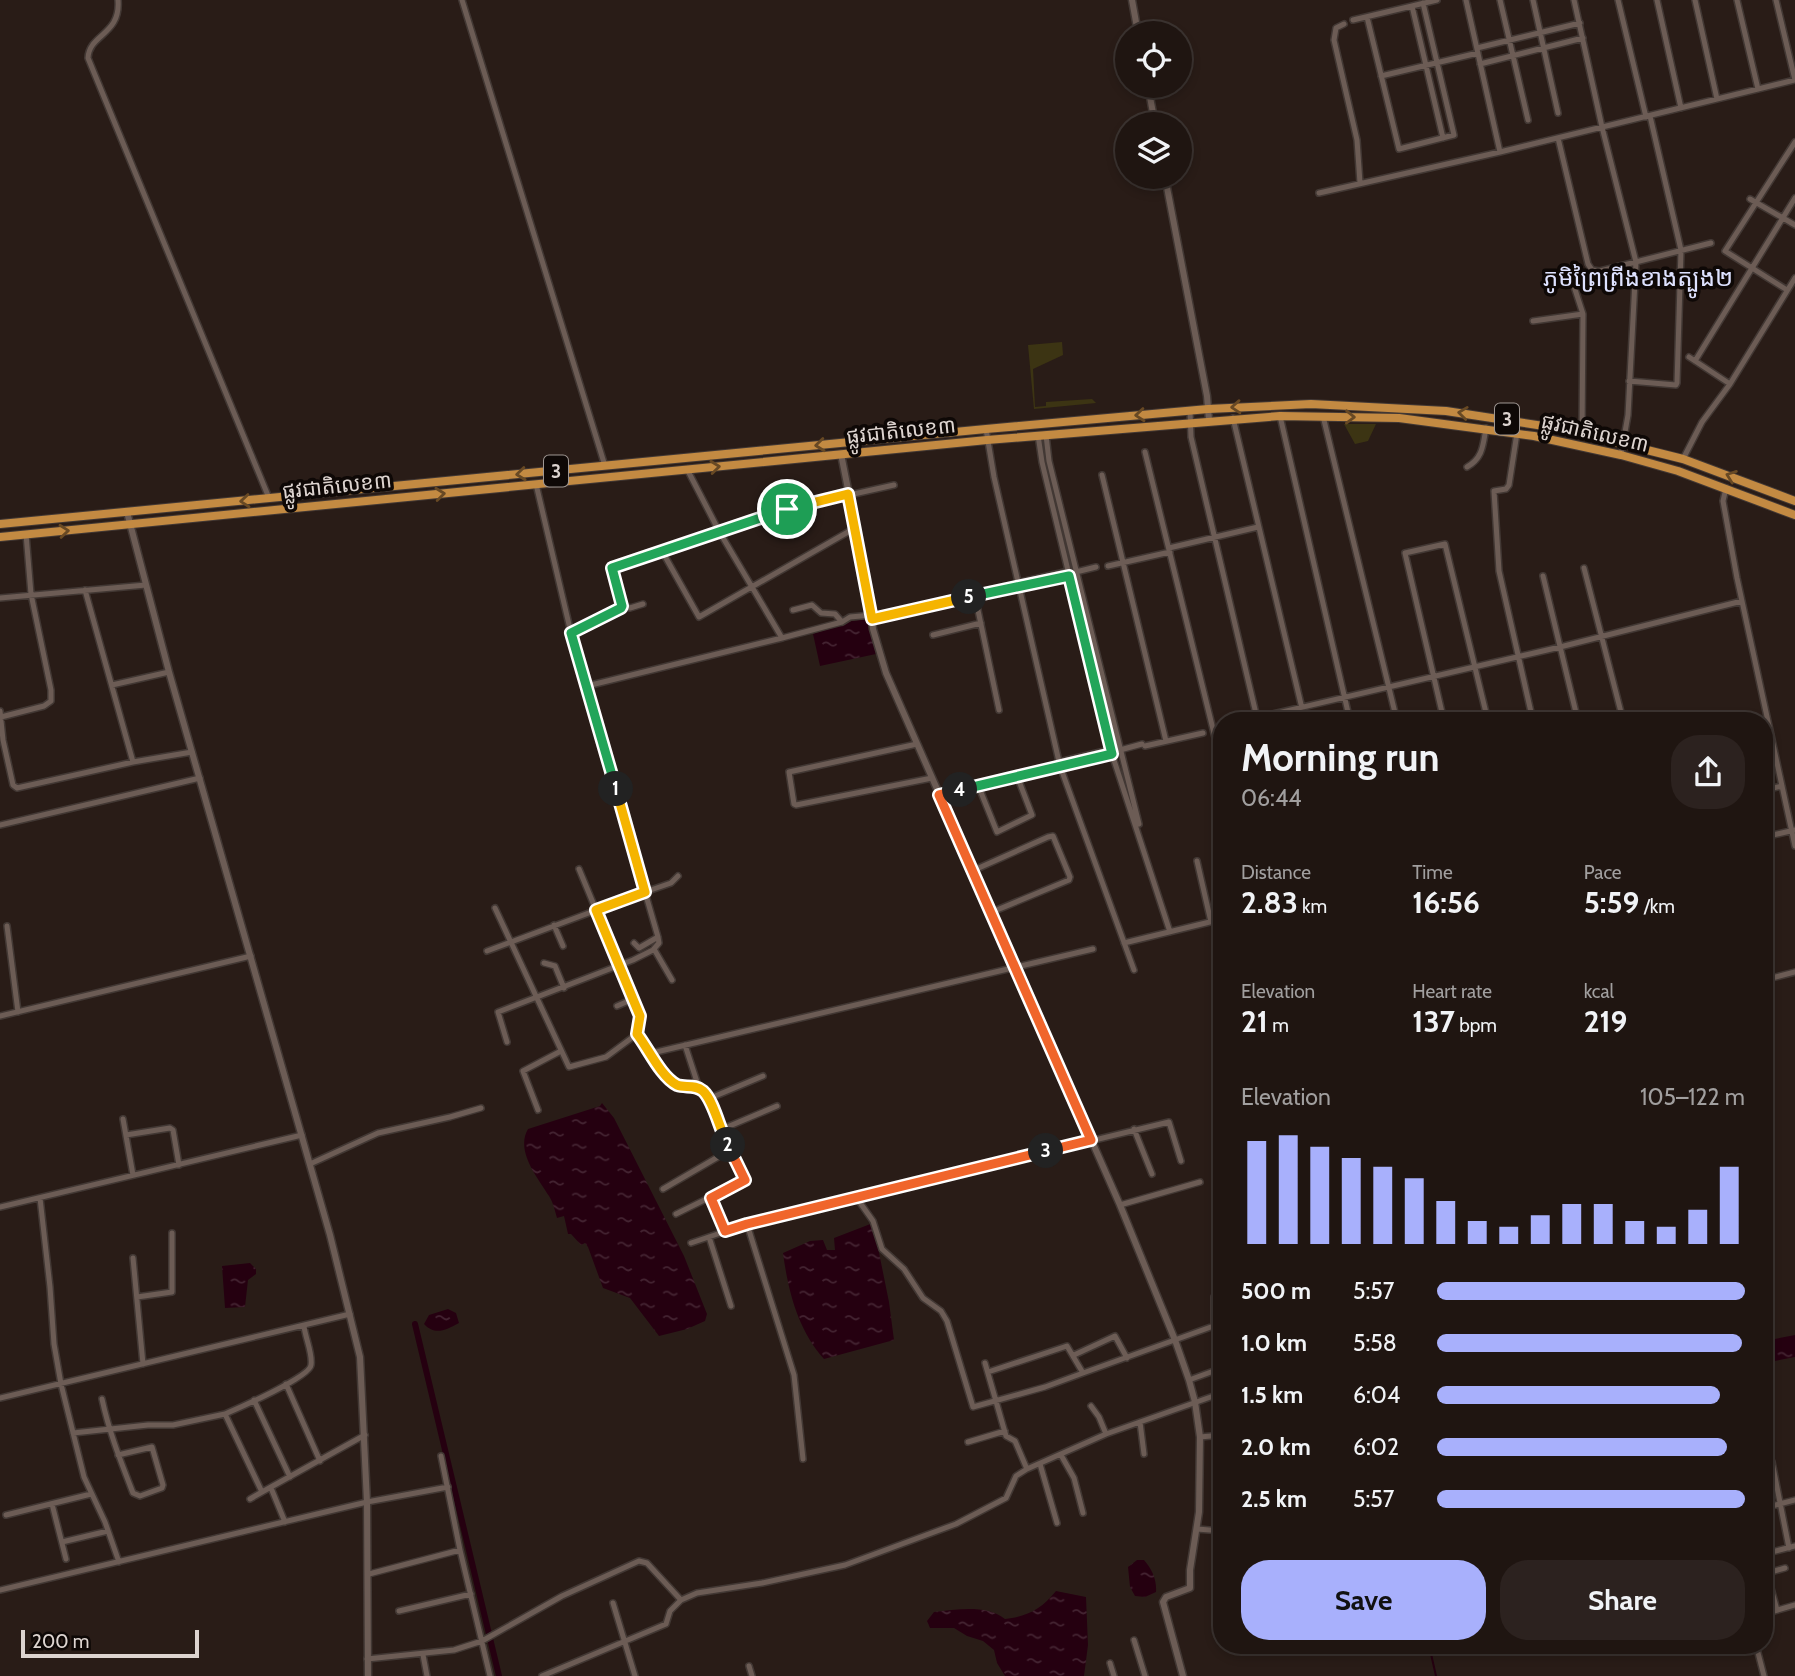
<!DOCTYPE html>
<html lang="en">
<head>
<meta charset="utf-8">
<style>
	body { margin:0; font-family:Cabin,"Noto Sans Khmer",sans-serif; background:#2c221f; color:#f1f3f6; height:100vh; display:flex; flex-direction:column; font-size:26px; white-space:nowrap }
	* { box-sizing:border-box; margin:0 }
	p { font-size:23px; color:#a19f9f }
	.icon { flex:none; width:38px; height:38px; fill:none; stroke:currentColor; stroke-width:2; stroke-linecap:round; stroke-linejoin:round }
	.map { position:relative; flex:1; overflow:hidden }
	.details { position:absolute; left:1213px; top:712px; width:560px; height:942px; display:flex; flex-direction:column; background:#1f1511; border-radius:28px; box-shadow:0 4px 10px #0003,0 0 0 2px #3c3431 }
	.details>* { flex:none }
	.tools { position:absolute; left:1115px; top:21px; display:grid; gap:14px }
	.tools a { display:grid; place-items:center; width:77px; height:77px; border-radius:50%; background:#1f1511; box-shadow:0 4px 10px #0003,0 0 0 2px #3c3431; font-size:35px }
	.scale { position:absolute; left:21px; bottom:18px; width:178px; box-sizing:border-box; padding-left:7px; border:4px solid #ddd4d0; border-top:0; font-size:19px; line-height:24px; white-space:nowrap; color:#ddd4d0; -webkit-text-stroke:5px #0e0806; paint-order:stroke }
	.pin { position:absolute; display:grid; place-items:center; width:60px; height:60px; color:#fff; margin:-30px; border:4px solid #fff; border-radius:50%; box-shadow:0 2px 7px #0007 }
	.km { position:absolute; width:35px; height:35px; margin:-18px; border-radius:50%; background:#222; color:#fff; font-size:19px; line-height:35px; text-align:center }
	.round { display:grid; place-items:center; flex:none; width:74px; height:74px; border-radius:28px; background:#2c221f }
	.overview { display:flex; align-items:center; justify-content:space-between; height:119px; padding:0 28px }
	h1 { font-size:38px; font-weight:700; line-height:52px }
	.stats { display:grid; grid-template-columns:repeat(3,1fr); gap:10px; height:119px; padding:7px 28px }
	.stats div { display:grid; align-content:center }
	.stats b { font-size:30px; font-weight:700 }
	.stats small { font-size:19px; font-weight:400 }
	.stats p { font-size:19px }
	.chart { height:196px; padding:14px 28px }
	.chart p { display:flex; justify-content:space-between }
	.chart svg { width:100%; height:126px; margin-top:7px; stroke:#a8b0fc; stroke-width:6 }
	.primary-button { display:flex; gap:14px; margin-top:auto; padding:14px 28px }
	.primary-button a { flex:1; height:80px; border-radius:28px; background:#a8b0fc; color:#111; font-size:28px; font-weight:700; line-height:80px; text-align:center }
	.primary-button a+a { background:#2c221f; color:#f1f3f6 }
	ul { padding:0 28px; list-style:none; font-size:23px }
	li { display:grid; grid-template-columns:112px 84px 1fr; align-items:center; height:52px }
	li i { height:18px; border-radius:9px; background:#a8b0fc }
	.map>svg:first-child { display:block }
	.grass { fill:#3c3413 }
	.water { fill:url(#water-ripples) }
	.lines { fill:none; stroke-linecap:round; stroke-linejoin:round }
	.stream { stroke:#250010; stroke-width:2 }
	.canal { stroke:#250010; stroke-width:6 }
	.minor-casing { stroke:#423834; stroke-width:8 }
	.tertiary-casing { stroke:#423834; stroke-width:9 }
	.trunk-casing { stroke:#423834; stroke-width:10 }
	.minor { stroke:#6c5c55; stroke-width:5 }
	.tertiary { stroke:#6c5c55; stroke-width:6 }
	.trunk { stroke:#c38a42; stroke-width:8 }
	.oneway { stroke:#684924 }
	.split-1-casing { stroke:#fff; stroke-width:14 }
	.split-2-casing { stroke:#fff; stroke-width:14 }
	.split-3-casing { stroke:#fff; stroke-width:14 }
	.split-4-casing { stroke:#fff; stroke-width:14 }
	.split-5-casing { stroke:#fff; stroke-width:14 }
	.split-6-casing { stroke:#fff; stroke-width:14 }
	.split-1 { stroke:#22a559; stroke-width:9 }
	.split-2 { stroke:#f5b400; stroke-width:9 }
	.split-3 { stroke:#f0652b; stroke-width:9 }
	.split-4 { stroke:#f0652b; stroke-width:9 }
	.split-5 { stroke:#22a559; stroke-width:9 }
	.split-6 { stroke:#f5b400; stroke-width:9 }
	.labels { text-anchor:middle; stroke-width:7; stroke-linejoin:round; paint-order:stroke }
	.shield { fill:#0e0806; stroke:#9f9793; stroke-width:2 }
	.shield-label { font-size:19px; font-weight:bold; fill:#ddd4d0 }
	.street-label { font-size:21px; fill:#ddd4d0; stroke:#0e0806 }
	.quarter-label { font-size:24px; fill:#dee2ff; stroke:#0e0806 }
</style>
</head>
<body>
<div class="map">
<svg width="1795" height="1676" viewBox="0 0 1795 1676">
	<defs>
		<pattern id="water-ripples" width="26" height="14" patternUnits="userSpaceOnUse" patternTransform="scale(1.75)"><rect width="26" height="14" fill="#250010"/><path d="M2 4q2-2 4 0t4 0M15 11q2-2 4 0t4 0" fill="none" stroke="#442432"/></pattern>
	</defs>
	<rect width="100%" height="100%" fill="#291c17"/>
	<!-- grass -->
	<path class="grass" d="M 1062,342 L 1063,355 L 1033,369 L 1035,407 L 1046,406 L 1046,402 L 1092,399 L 1096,403 L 1034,409 L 1028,345 Z
		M 1344,424 L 1376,424 L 1368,441 L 1355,444 Z"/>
	<!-- water -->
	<path class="water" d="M 867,619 L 876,654 L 820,666 L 813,634 L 852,621 Z
		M 602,1103 L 614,1118 L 684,1256 L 707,1314 L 705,1321 L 687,1329 L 659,1336 L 630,1298 L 603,1288 L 588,1247 L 585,1243 L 581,1245 L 571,1234 L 568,1234 L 564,1216 L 557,1218 C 555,1211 553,1202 549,1196 C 538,1178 515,1151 528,1129 L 600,1106 Z
		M 873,1223 L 889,1302 L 894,1340 L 824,1359 C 798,1330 788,1291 783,1253 L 810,1241 L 823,1240 L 827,1250 L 835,1250 L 834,1238 Z
		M 250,1263 L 256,1269 L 256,1274 L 248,1280 L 245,1307 L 225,1308 L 222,1266 Z
		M 448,1309 L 456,1313 L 459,1323 C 446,1330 435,1336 424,1324 L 429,1315 Z
		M 1795,1335 L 1795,1357 L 1764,1363 L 1764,1341 Z
		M 1137,1560 L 1144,1560 C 1152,1569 1157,1580 1156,1592 L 1145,1597 L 1135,1596 L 1130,1587 L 1128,1567 Z
		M 1056,1591 L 1086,1597 L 1088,1645 L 1084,1676 L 1005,1676 L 997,1663 L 994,1650 L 983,1641 L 967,1636 L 954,1628 L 930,1628 L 927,1621 L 934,1612 C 957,1610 985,1604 1005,1619 C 1029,1616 1041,1609 1056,1591 Z"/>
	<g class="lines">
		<!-- stream -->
		<path class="stream" d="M 1429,1645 L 1436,1676"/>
		<!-- canal -->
		<path class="canal" d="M 415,1324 L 499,1676"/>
		<defs>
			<path id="minor" d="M 118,0 C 121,35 89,34 88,58 L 269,498
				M 462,0 L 605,466
				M 1466,0 L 1500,152
				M 1500,0 L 1528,120
				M 1533,0 L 1558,113
				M 1574,0 L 1602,127 L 1636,262 L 1628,415 L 1621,455
				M 1618,0 L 1646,117
				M 1657,0 L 1681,108
				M 1695,0 L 1717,99
				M 1737,0 L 1758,89
				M 1776,0 L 1795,80
				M 1412,6 L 1443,138
				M 1367,17 L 1399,149 L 1454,135 L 1423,3
				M 1353,20 L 1437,0
				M 1344,24 L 1336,28 L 1334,40 L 1357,140 L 1360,183
				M 1477,48 L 1580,23
				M 1480,64 L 1583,38
				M 1381,76 L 1478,53
				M 1558,138 L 1588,264 L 1592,270 L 1600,271 L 1711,243
				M 1319,193 L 1500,152 L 1795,80
				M 1750,199 L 1795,225
				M 1568,268 L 1583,314 L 1582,433
				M 1787,290 L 1725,251 L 1795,142
				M 1533,321 L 1583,314
				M 1689,357 L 1730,384
				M 1695,361 L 1795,198
				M 1629,381 L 1676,385 L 1677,383 L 1681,250 L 1650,116
				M 1190,411 L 1191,437 L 1257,718
				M 1280,416 L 1350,721
				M 1323,416 L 1397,721
				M 1233,418 L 1305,721
				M 986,429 L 994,477 L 1060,766 L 1134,970
				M 1517,433 L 1509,485 L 1506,489 L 1494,491 L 1499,571 L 1533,721
				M 1038,435 L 1042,462 L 1112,754 L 1170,932
				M 1046,435 L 1049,461 L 1139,824
				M 1145,452 L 1222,766
				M 1683,459 L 1702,422 L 1730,384 L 1795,278
				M 1467,467 C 1483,458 1483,445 1486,428
				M 687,469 L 719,531 L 782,638 L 842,622 L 850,617 L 872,615
				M 1102,475 L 1166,741
				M 1726,488 L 1723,501 L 1737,578 L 1795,846
				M 1169,548 L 1258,527
				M 662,551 L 699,617 L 855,528
				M 1108,566 L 1170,552
				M 1584,568 L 1623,720
				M 1076,572 L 1096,567
				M 1543,576 L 1578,721
				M 1017,583 L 1069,571
				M 1018,587 L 1077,574
				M 85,590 L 133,762
				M 975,596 L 999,710
				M 0,598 L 146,585
				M 622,606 L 630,608 L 643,604
				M 793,610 L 812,605 L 821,613 L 835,614 L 842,622
				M 872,619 L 1018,586
				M 571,633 L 621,608 L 622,606 L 612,571 L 612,568 L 616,566 L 787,509 L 894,485
				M 933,635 L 981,623
				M 112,685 L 169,672
				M 587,686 L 782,638
				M 0,711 L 3,740 L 13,785 L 17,788 L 133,762 L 192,752
				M 1,717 L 44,706 L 51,701 L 51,690 L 31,594 L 26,534
				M 1243,721 L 1560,647 L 1742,601
				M 1444,721 L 1405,553 L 1445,544 L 1488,721
				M 917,744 L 789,772 L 794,804 L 796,805 L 932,778
				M 1145,746 L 1203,733
				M 1120,750 L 1142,744
				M 1059,762 L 1113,749
				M 978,785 L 997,832 L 1032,815 L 1017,776
				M 1764,790 L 1782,786
				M 939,795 L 1113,754
				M 0,825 L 200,778
				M 1764,837 L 1795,830
				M 1197,861 L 1211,922
				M 972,871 L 1048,837 L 1053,836 L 1070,877 L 1069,880 L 992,912
				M 495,908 L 569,1067 L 606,1057 L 637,1034 L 640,1016 L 579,869
				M 554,925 L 563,946
				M 7,926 L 18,1012
				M 634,943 L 639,948 L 658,937
				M 1124,943 L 1222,919
				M 654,949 L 672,980
				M 487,951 L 645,892 L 571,633 L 536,484
				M 1764,954 L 1770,978
				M 544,963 L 555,966 L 564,988
				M 1764,980 L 1795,972
				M 617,1006 L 633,999
				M 0,1016 L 251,956
				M 637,1034 L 652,1053 L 1093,949
				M 507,1042 L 498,1012 L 633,960 L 653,950 L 659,943 L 658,937 L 645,892 L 671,883 L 678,876
				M 685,1045 L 699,1088
				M 652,1053 L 662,1072 L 669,1079 L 679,1086 L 699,1088 L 708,1099 L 720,1130 L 745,1180 L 676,1214
				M 708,1099 L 763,1076
				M 538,1110 L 523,1071 L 561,1051
				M 123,1119 L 133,1175
				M 1134,1129 L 1152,1174
				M 720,1130 L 777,1106
				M 126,1135 L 170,1128 L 173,1130 L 179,1165
				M 310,1164 L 378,1133 L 450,1117 L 481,1108
				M 663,1189 L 730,1150
				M 856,1197 L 873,1221 L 882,1249 L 904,1269 L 923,1298 L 941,1311 L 947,1321 L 973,1407 L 1045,1387 L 1083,1373
				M 40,1198 L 50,1287 L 54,1344 L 61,1384 L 84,1477 L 105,1522 L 119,1562
				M 711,1198 L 725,1231
				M 1120,1205 L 1200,1182
				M 0,1207 L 302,1135
				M 747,1224 L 794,1375 L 803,1459
				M 709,1237 L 731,1306
				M 691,1243 L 747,1224 L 1169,1122 L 1181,1161
				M 133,1258 L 143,1364
				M 137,1297 L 172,1292 L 172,1233
				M 1214,1297 L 1214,1326
				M 304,1326 C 305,1337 313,1354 311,1365 C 310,1377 239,1408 225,1414 L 262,1492 L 365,1435
				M 1074,1355 L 1115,1336 L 1127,1358
				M 985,1363 L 1006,1436 L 1015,1441 L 1027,1469
				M 988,1372 L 1067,1346 L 1083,1373 L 1222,1323
				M 1189,1380 L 1222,1368
				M 286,1384 L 320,1461
				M 0,1398 L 350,1314
				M 102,1399 C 109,1432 121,1462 133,1493 L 140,1496 L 162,1488 L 163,1485 L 152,1447 L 118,1455
				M 254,1400 L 290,1477
				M 1091,1406 L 1099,1417 L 1106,1434
				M 1140,1422 L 1144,1454
				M 73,1433 L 148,1425 L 173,1425 L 225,1414
				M 1200,1437 L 1222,1435
				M 968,1442 L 1005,1431
				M 1061,1455 L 1074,1478 L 1083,1513
				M 441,1456 L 460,1550
				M 1772,1462 L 1789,1548
				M 1040,1464 L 1057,1523
				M 271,1488 L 285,1522
				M 250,1499 L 262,1492
				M 52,1504 L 66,1559
				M 1764,1508 L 1795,1500
				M 6,1515 L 91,1494
				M 1197,1529 L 1222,1531
				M 1215,1530 L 1217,1516 L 1222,1510
				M 62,1542 L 108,1531
				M 1764,1554 L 1795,1546
				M 369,1574 L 460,1550 L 490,1676
				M 1764,1574 L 1785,1568
				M 1767,1574 L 1777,1610
				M 0,1590 L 367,1502 L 448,1487
				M 613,1603 L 635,1676
				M 399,1611 L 471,1594
				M 1764,1614 L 1795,1605
				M 1134,1640 L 1145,1676
				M 1756,1645 L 1764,1676
				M 423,1655 L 427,1676
				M 367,1659 L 454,1650 L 482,1641 L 562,1596 L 639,1561 L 647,1563 L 681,1600
				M 1110,1663 L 1114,1676
				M 749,1666 L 752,1676
				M 542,1676 L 666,1624 L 670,1611 L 681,1600 L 697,1593 L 762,1583 L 845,1565 L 956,1524 L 1006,1498 L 1016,1476 L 1027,1469 L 1106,1434 L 1222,1393"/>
			<path id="tertiary" d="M 1132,0 L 1138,33
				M 1148,86 L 1155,124
				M 1165,177 L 1207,396 L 1209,420
				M 841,454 L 870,600 L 873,629 L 886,673 L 1120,1205 L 1175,1340 L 1189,1380 L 1195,1402 L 1200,1437 L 1199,1512 L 1190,1570 L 1190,1588 L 1166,1597 L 1163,1602 L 1183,1676
				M 127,512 L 169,672 L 330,1235 L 360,1357 L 367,1502 L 368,1676"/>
			<path id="trunk" d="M 0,524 L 986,429 L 1208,409 L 1311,404 L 1446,411 L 1563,429 L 1683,459 L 1795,501
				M 0,537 L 987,440 L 1280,416 L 1399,418 L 1534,436 L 1621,455 L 1678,471 L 1795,515"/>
		</defs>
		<!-- minor casing -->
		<use href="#minor" class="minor-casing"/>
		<!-- tertiary casing -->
		<use href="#tertiary" class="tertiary-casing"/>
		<!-- trunk casing -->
		<use href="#trunk" class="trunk-casing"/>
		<!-- minor -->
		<use href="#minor" class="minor"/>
		<!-- tertiary -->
		<use href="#tertiary" class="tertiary"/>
		<!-- trunk -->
		<use href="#trunk" class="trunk"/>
	</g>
	<!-- one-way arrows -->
	<defs><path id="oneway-chevron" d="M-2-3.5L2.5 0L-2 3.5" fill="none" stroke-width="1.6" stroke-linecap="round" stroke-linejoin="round" transform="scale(1.75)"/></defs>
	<g class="oneway">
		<use href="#oneway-chevron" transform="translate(1236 407) rotate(176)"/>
		<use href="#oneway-chevron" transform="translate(1463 413) rotate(-173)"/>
		<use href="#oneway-chevron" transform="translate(1140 415) rotate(175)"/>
		<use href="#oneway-chevron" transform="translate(1350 417) rotate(1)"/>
		<use href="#oneway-chevron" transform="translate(820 445) rotate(174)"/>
		<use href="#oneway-chevron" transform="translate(715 467) rotate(-6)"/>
		<use href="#oneway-chevron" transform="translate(521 474) rotate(174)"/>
		<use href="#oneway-chevron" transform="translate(1731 476) rotate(-160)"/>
		<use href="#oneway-chevron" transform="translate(440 494) rotate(-6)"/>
		<use href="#oneway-chevron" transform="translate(245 501) rotate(175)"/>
		<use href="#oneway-chevron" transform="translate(64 531) rotate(-5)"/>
	</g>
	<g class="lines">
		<defs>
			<path id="split-1" d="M 616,789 L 571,633 L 621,608 L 622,606 L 612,568 L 787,509"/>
			<path id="split-2" d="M 616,789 L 645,892 L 596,910 L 640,1016 L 637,1034 C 648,1048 661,1077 677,1085 C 685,1088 695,1084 703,1091 C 714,1101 720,1131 728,1145"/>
			<path id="split-3" d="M 728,1145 L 745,1180 L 711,1198 L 725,1231 L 747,1224 L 1046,1151"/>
			<path id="split-4" d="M 960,790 L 939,795 L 1091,1140 L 1046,1151"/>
			<path id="split-5" d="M 960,790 L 1112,754 L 1069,576 L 969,597"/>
			<path id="split-6" d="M 787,509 L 848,494 L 872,619 L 969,597"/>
		</defs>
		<!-- split-1 casing -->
		<use href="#split-1" class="split-1-casing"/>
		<!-- split-2 casing -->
		<use href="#split-2" class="split-2-casing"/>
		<!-- split-3 casing -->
		<use href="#split-3" class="split-3-casing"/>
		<!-- split-4 casing -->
		<use href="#split-4" class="split-4-casing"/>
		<!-- split-5 casing -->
		<use href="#split-5" class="split-5-casing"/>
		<!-- split-6 casing -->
		<use href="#split-6" class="split-6-casing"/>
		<!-- split-1 -->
		<use href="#split-1" class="split-1"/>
		<!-- split-2 -->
		<use href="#split-2" class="split-2"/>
		<!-- split-3 -->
		<use href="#split-3" class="split-3"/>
		<!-- split-4 -->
		<use href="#split-4" class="split-4"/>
		<!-- split-5 -->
		<use href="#split-5" class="split-5"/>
		<!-- split-6 -->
		<use href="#split-6" class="split-6"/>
	</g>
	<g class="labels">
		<!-- shield labels -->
		<g class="shield">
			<rect x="1495" y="403.5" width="24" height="31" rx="5"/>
			<rect x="544" y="455.5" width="24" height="31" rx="5"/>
		</g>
		<g class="shield-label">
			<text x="1507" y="426">3</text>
			<text x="556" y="478">3</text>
		</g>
		<!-- street labels -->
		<g class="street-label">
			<text transform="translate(901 431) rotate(-6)" y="7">ផ្លូវជាតិលេខ៣</text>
			<text transform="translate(1595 433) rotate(13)" y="7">ផ្លូវជាតិលេខ៣</text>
			<text transform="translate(337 486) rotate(-6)" y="7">ផ្លូវជាតិលេខ៣</text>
		</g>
		<!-- quarter labels -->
		<g class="quarter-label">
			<text x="1638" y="286">ភូមិព្រៃព្រីងខាងត្បូង២</text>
		</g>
	</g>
</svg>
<div class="tools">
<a><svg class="icon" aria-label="locate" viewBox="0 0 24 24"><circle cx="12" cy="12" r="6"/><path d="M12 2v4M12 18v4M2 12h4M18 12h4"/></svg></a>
<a><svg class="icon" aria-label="layers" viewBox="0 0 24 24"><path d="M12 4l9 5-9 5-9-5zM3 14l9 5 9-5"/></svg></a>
</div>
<div class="scale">200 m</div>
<div class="pin" style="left:787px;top:509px;background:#1e9e55"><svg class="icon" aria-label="arrive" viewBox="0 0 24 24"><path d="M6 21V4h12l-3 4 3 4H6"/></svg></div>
<b class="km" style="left:616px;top:789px">1</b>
<b class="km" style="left:728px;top:1145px">2</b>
<b class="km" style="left:1046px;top:1151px">3</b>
<b class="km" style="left:960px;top:790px">4</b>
<b class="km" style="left:969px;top:597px">5</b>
<section class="details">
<div class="overview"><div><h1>Morning run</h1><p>06:44</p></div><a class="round"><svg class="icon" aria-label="share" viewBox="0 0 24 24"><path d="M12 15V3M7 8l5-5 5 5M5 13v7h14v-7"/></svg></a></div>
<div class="stats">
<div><p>Distance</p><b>2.83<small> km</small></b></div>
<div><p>Time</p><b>16:56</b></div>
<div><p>Pace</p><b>5:59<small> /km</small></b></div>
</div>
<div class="stats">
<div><p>Elevation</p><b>21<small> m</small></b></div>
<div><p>Heart rate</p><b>137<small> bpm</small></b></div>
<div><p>kcal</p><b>219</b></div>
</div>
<div class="chart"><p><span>Elevation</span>105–122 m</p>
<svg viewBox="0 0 160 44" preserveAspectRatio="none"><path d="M5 44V8M15 44V6M25 44V10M35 44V14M45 44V17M55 44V21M65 44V29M75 44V36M85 44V38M95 44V34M105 44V30M115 44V30M125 44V36M135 44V38M145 44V32M155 44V17"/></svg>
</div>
<ul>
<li><b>500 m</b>5:57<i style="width:100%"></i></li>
<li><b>1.0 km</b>5:58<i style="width:99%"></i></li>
<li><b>1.5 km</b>6:04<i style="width:92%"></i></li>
<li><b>2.0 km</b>6:02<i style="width:94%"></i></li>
<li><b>2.5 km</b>5:57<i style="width:100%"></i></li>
</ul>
<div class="primary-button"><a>Save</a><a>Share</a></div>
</section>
</div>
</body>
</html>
